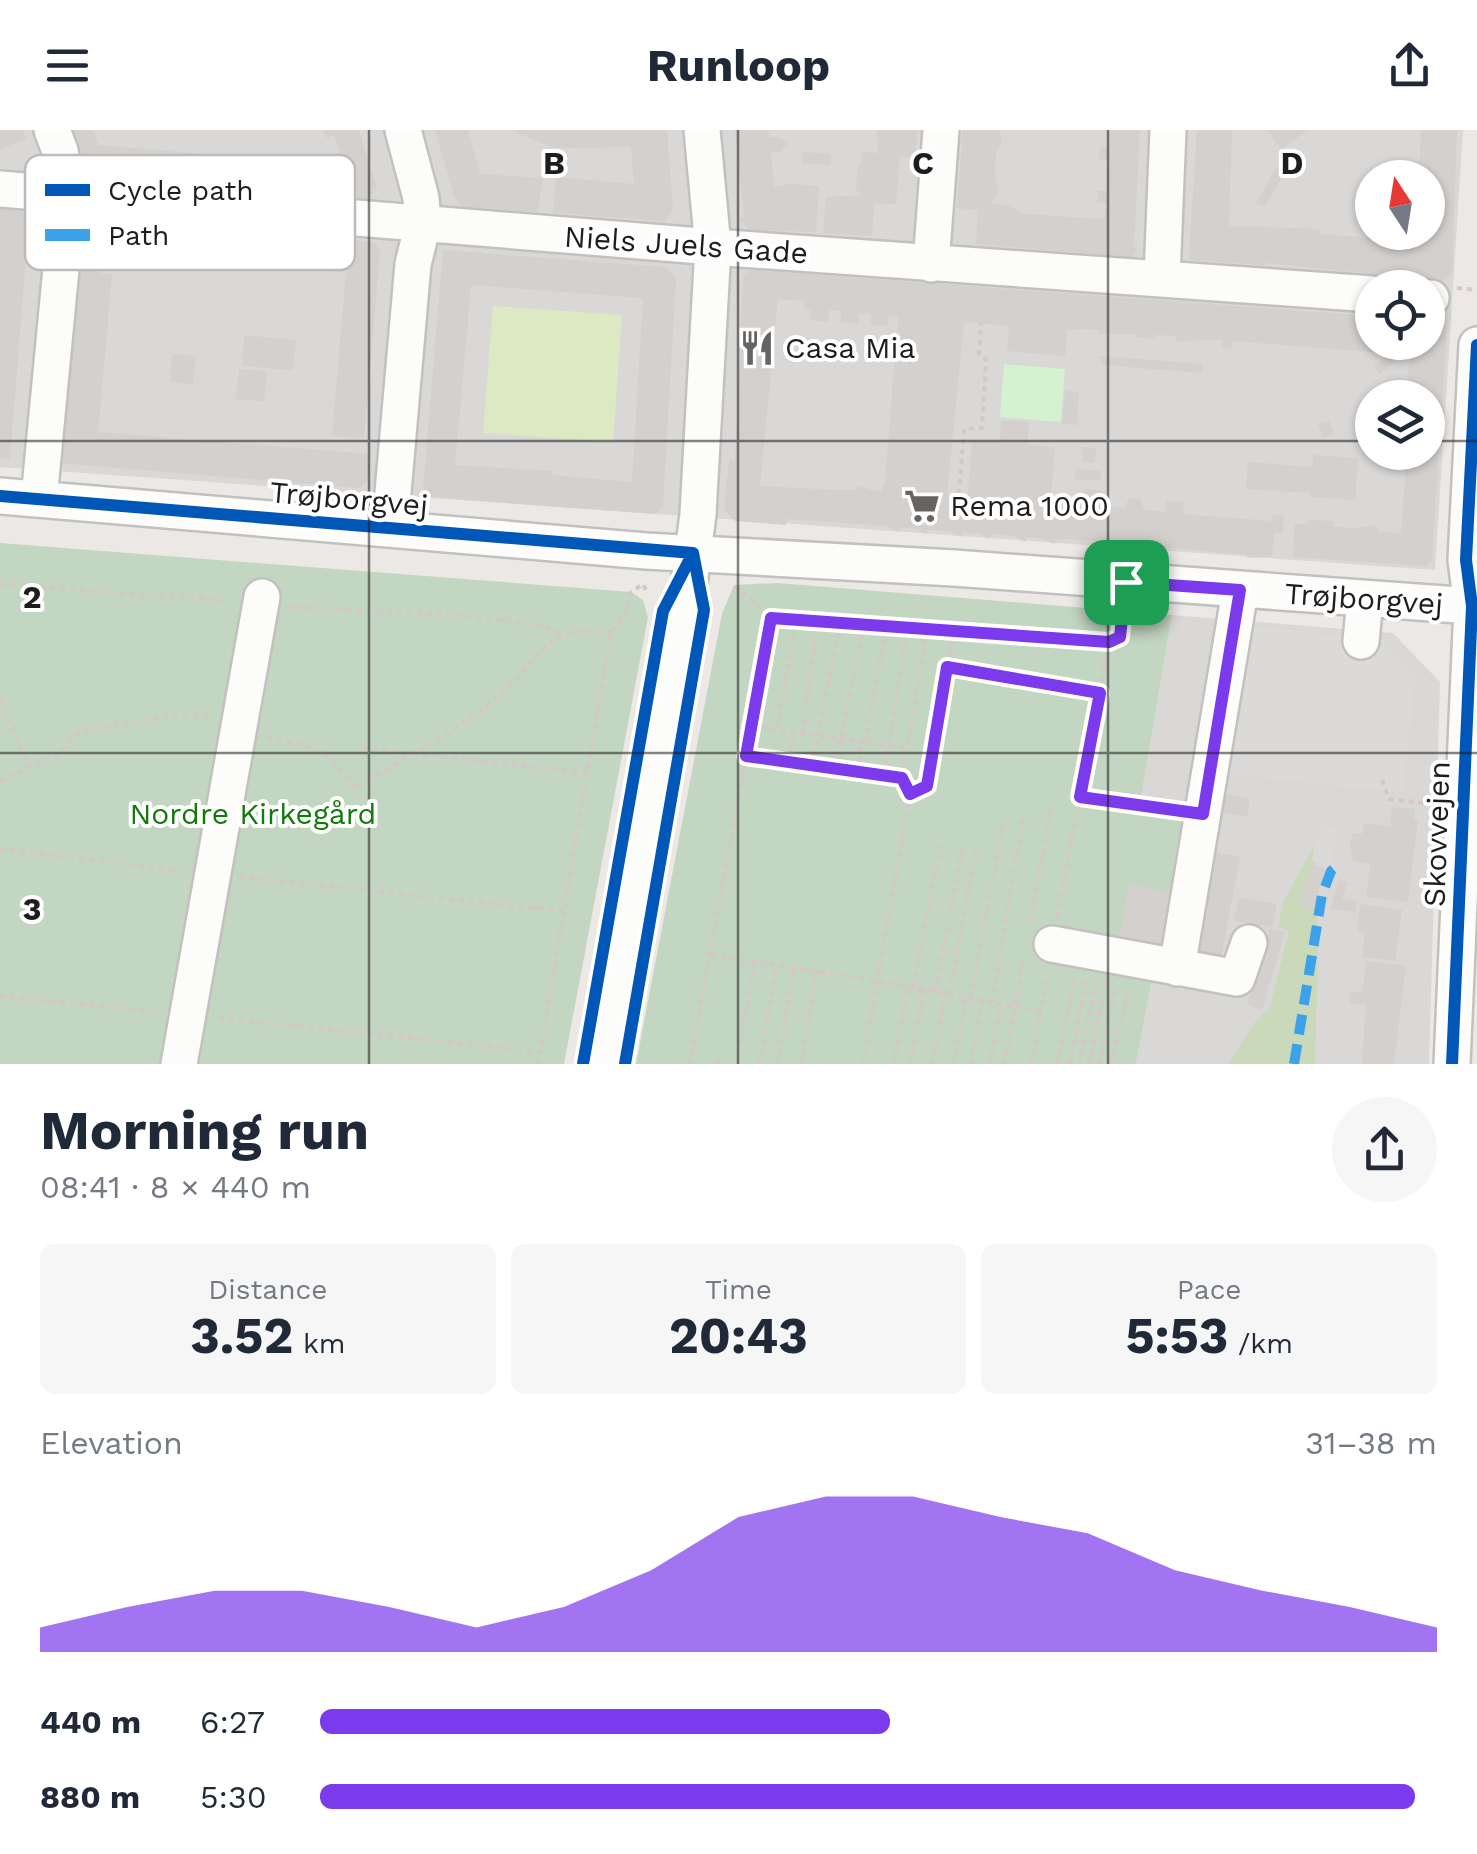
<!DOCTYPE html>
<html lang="en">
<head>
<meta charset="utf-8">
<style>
	body { margin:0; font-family:"Work Sans",sans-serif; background:#f6f6f7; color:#1f2937; height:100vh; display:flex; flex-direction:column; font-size:38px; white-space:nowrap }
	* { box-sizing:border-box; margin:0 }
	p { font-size:32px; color:#747a83 }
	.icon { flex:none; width:55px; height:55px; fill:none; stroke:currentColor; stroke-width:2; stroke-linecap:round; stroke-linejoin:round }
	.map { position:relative; height:934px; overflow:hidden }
	.drawer { display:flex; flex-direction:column; background:#fff; flex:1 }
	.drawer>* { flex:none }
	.needle { width:65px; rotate:348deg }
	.fabs { position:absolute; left:1355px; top:30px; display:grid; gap:20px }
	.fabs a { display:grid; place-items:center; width:90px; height:90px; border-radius:50%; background:#fff; box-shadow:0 2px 8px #0004; font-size:50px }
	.pin { position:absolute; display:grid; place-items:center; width:85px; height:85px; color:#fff; margin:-42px; border-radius:20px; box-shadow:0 5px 15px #0006 }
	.round { display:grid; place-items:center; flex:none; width:105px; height:105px; border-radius:52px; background:#f6f6f7 }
	.overview { display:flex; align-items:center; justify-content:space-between; height:170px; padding:0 40px }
	h1 { font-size:55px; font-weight:700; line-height:75px }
	.stats { display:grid; grid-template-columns:repeat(3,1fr); gap:15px; height:170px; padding:10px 40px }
	.stats div { display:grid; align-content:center; border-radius:15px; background:#f6f6f7; text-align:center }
	.stats b { font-size:50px; font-weight:700 }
	.stats small { font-size:28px; font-weight:400 }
	.stats p { font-size:28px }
	.chart { height:280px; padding:20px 40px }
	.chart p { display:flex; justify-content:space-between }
	.chart svg { width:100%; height:180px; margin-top:10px; fill:#7c3aed; opacity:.7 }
	ul { padding:0 40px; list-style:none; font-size:32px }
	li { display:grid; grid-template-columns:160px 120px 1fr; align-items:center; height:75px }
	li i { height:25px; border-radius:12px; background:#7c3aed }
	header { display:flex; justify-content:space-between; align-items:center; height:130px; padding:0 40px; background:#fff; font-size:45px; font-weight:700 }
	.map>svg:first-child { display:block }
	.residential { fill:#dad8d7; fill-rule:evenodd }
	.grass { fill:#dde9c3 }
	.forest { fill:#cad9ba }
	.cemetery { fill:#c3d6c1 }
	.park { fill:#d4f1d0 }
	.parking { fill:#dbdad9 }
	.building { fill:#d3d0ce; fill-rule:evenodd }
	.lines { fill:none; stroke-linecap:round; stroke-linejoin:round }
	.minor-casing { stroke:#c2c1c0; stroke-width:40 }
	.path { stroke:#d6c6c6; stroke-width:4; stroke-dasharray:5 5; stroke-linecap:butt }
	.minor { stroke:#fcfcfb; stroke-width:35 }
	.quiet { stroke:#3da2ea; stroke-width:10; stroke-dasharray:20 10; stroke-linecap:butt }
	.cycleway-casing { stroke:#fff; stroke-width:19 }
	.cycleway { stroke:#0057b8; stroke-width:12 }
	.route-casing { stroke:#fff; stroke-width:20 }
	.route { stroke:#7c3aed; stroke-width:12 }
	.grid { fill:none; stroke:#1d1d1d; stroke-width:2.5; stroke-opacity:0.55 }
	.labels { text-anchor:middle; stroke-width:8; stroke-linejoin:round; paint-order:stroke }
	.street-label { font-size:30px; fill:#1d1d1d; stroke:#fff }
	.poi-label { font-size:30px; fill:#1d1d1d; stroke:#fff; text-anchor:start }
	.park-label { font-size:30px; fill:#127a0b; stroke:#fff }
	.key { fill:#fff; stroke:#bbb; stroke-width:2.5 }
	.key-label { font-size:28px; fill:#1d1d1d }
	.grid-label { font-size:32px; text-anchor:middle; font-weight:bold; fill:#1d1d1d; stroke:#fff; stroke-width:8; stroke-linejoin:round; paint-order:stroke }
</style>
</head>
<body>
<header><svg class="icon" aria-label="menu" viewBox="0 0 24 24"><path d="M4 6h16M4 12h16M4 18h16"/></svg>Runloop<svg class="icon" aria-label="share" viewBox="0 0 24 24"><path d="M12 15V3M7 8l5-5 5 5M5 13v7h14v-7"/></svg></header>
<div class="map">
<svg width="1477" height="934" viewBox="0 0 1477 934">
	<rect width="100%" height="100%" fill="#ebe8e5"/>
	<!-- residential -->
	<path class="residential" d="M 0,0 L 1463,0 L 1435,440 L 0,337 ZM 1372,48 L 1428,48 L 1428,102 L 1372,102 ZM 1372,158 L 1428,158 L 1428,212 L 1372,212 ZM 1372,268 L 1428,268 L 1428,322 L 1372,322 Z
		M 1172,485 L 1393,503 L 1440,552 L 1429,934 L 1136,934 L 1151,854 L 1148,770 L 1181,753 L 1191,674 L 1141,667 Z"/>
	<!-- grass -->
	<path class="grass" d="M 493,176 L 622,185 L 613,312 L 483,303 Z"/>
	<!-- forest -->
	<path class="forest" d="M 1314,716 L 1312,731 L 1315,732 L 1318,824 L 1315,934 L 1228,934 L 1255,892 L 1270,877 L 1289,801 L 1278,797 L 1283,772 Z"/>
	<!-- cemetery -->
	<path class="cemetery" d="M 0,413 L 631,462 L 643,470 L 648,487 L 564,934 L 0,934 Z
		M 777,453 L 1172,485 L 1141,667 L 1192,674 L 1181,754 L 1148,770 L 1151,854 L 1136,934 L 636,934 L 722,484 L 734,455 Z"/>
	<!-- park -->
	<path class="park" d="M 1004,234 L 1065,239 L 1061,292 L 1000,287 Z"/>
	<!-- parking -->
	<path class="parking" d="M 1241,495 L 1383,511 L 1416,545 L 1402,663 L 1224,643 Z
		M 1321,694 L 1339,698 L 1331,734 L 1313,730 Z"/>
	<!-- building -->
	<path class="building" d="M 0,0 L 23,0 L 27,9 L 0,19 Z
		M 63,0 L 93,0 L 98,15 L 344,36 L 334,5 L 326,8 L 323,0 L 359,0 L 377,57 L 366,72 L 87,48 L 79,44 Z
		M 435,0 L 468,0 L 480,44 L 543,48 L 538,82 L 463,77 L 455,69 Z
		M 517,0 L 667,0 L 673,80 L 665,91 L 553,83 L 556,47 L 634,54 L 631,17 L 554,18 L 517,3 Z
		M 735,0 L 769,0 L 770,7 L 778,7 L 788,13 L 780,22 L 771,22 L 774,57 L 789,54 L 819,56 L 816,102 L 749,100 L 740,91 L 740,87 L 744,87 Z
		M 877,0 L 918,0 L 915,28 L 900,27 L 896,74 L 874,73 L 872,106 L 823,103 L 826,67 L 860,65 L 860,61 L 856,61 L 858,34 L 861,35 L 862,22 L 878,23 Z
		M 963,0 L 1000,0 L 1002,14 L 996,22 L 995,44 L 999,61 L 991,74 L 1007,75 L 1025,84 L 1102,89 L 1105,87 L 1106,73 L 1097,73 L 1098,61 L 1107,61 L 1108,29 L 1099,29 L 1100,17 L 1109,17 L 1110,0 L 1140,0 L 1134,114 L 1137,121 L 1132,127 L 976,114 L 978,80 L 957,78 Z
		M 1197,0 L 1232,0 L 1229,96 L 1319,99 L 1319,104 L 1413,111 L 1416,102 L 1428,102 L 1428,48 L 1413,48 L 1413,32 L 1420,32 L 1421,0 L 1457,0 L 1452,143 L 1442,151 L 1266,133 L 1265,135 L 1189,130 Z
		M 1268,0 L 1308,0 L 1281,19 Z
		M 803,22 L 831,24 L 831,35 L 802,33 Z
		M 1277,36 L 1285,41 L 1265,77 L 1256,73 Z
		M 0,79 L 22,81 L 29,88 L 10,329 L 0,328 Z
		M 82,89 L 283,106 L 280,141 L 79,124 Z
		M 309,107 L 374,112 L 380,121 L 364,308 L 332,306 L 346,143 L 307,139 Z
		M 443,120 L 666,137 L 676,148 L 663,376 L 656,384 L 429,367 L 423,360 ZM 471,155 L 643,168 L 632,352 L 552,345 L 552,341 L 455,335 Z
		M 75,134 L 101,136 L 101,144 L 112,144 L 98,302 L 370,324 L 368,350 L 359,358 L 58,333 Z
		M 751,140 L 1372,186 L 1372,212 L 1428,212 L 1428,190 L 1440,191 L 1447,198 L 1432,430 L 1426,436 L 1293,427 L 1295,394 L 1308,394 L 1308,390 L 1334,391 L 1334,397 L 1358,398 L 1374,395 L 1380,402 L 1401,403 L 1407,322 L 1428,322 L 1428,268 L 1405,268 L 1410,225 L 1232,211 L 1231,219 L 1222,218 L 1223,210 L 1175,211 L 1176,206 L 1155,205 L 1155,209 L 1137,207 L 1137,204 L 1098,204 L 1099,200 L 1087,199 L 1067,200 L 1065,226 L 1007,221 L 1009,196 L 964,192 L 947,364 L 968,365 L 972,311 L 1000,312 L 1001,290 L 1029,292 L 1028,315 L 1055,317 L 1051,371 L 1082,376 L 1083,359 L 1105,361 L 1104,376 L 1124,378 L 1129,368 L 1140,369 L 1144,380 L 1165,382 L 1166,371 L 1184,372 L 1183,383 L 1192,385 L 1272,391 L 1272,385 L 1284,386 L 1283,404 L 1274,403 L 1272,427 L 1247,428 L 1248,425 L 1071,409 L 1056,410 L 1054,414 L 1043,409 L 1028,407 L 1025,412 L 1015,406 L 992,404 L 989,409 L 981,404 L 964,402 L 961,407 L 951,401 L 928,400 L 926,404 L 916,399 L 900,397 L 898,402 L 888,396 L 787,389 L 786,395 L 735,391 L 724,379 L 729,330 L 735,331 L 743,147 ZM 778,169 L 804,171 L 804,179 L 811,179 L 810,190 L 828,192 L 829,180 L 841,181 L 841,192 L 859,194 L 859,184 L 871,184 L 870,195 L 888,196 L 889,186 L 898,187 L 885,353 L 881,362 L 857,356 L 857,360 L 835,360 L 760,356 Z
		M 244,205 L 296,210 L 293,240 L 242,236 Z
		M 172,224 L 196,226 L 193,254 L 170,252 Z
		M 1390,225 L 1395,232 L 1380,244 L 1374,237 Z
		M 1098,226 L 1203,234 L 1202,243 L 1103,235 Z
		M 239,239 L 267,241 L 264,271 L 236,269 Z
		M 1065,261 L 1079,262 L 1077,295 L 1062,294 Z
		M 1329,291 L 1334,304 L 1324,308 L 1318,294 Z
		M 1083,317 L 1096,318 L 1095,333 L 1082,332 Z
		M 1313,325 L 1358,328 L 1355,370 L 1310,367 L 1311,363 L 1246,359 L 1248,332 L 1313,337 Z
		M 1076,339 L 1101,341 L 1100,351 L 1075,349 Z
		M 1220,663 L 1250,669 L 1247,687 L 1217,681 Z
		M 1392,677 L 1415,679 L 1414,689 L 1418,690 L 1408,772 L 1366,767 L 1370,734 L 1353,731 L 1350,716 L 1353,703 L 1362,704 L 1364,693 L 1390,696 Z
		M 1209,721 L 1240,727 L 1219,839 L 1188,833 Z
		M 1312,735 L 1325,739 L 1312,781 L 1299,777 Z
		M 1339,749 L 1348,752 L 1342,769 L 1357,770 L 1356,782 L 1330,779 Z
		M 1129,754 L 1180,764 L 1168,829 L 1117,819 Z
		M 1239,767 L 1277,774 L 1272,798 L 1234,790 Z
		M 1360,774 L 1402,780 L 1395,831 L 1362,827 L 1365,802 L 1357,801 Z
		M 1270,798 L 1285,802 L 1262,880 L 1247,875 Z
		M 1366,831 L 1406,836 L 1394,934 L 1362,934 L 1366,875 L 1349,873 L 1351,861 L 1362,863 Z"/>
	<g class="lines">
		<defs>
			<path id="minor" d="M 0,59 L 713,117 L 1372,164
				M 931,134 L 941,0
				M 1162,147 L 1168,0
				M 1428,168 L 1431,168
				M 0,366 L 646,421 L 954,438 L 1472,476
				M 39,369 L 68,65 L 60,21 L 52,0
				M 390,397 L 413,134 L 423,94 L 421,68 L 403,0
				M 1361,511 L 1365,469
				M 1052,814 L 1237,848 L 1249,813
				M 1177,838 L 1240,461
				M 179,934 L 262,467
				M 602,934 L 687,470 L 698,384 L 713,117 L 702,0
				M 1452,934 L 1472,476 L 1466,430 L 1477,215"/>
		</defs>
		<!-- minor casing -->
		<use href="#minor" class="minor-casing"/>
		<!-- path -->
		<path class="path" d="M 1457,158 L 1477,160
			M 959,364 L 964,299 L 982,298 L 986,229 L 979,224 L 981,193
			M 0,454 L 141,465 L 180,465 L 229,472
			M 735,456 L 771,488 L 1109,512 L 1120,507 L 1125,481
			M 287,477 C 334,479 534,484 562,504
			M 927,500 L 902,651 L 910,664 L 927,657 L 953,500
			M 947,537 L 1099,563
			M 0,570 L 30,638
			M 751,596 L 905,618
			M 777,598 L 797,489
			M 802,604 L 818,491
			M 267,608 C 319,617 322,617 355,658 C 405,628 461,600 504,561 C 523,544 536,521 559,507 C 574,498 594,501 611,502
			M 865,613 L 887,495
			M 363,618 L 589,643
			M 746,625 L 902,647
			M 788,631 L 794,603
			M 812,635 L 840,492
			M 836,636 L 864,494
			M 857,641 L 862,612
			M 884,645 L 908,497
			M 1382,650 L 1389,669 L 1433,674
			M 0,651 L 60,623 L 71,608 L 82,601 L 175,585 L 213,585
			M 1080,667 L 1175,680
			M 0,719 L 181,741
			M 240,747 L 564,781
			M 1057,787 L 1109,512
			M 1030,792 L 1052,674
			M 711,825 L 877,851 L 1041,881
			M 913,857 L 942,711
			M 935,861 L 963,716
			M 949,864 L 977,718
			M 0,866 L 159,882
			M 971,868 L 1004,689
			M 992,872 L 1023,688
			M 219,888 L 540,922
			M 538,934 L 611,502 L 625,486 L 631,462 L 643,454 L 648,464
			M 690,934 L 771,488
			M 717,934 L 718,929
			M 736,934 L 755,832
			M 759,934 L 777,835
			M 777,934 L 795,837
			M 801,934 L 817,841
			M 863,934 L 910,664
			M 894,934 L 908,856
			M 910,934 L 924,859
			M 932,934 L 945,863
			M 953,934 L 966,867
			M 971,934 L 982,870
			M 990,934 L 1001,874
			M 1004,934 L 1024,826
			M 1031,934 L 1047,845
			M 1057,934 L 1074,849
			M 1070,934 L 1086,850
			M 1079,934 L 1096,850
			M 1089,934 L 1106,851
			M 1099,934 L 1115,858
			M 1111,934 L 1129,856"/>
		<!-- minor -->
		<use href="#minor" class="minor"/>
		<!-- quiet -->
		<path class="quiet" d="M 1294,934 L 1322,765 L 1331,741 L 1337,736"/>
		<defs>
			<path id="cycleway" d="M 0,366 L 693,423
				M 583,934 L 663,481 L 693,423
				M 625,934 L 704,480 L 693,423
				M 1452,934 L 1472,476 L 1466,430 L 1477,215"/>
		</defs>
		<!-- cycleway casing -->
		<use href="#cycleway" class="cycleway-casing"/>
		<!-- cycleway -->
		<use href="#cycleway" class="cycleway"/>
	</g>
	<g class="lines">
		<defs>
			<path id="route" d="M 1126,452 L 1240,460 L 1203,684 L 1080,667 L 1100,563 L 947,537 L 927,656 L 910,664 L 902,648 L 746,626 L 771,488 L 1109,512 L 1120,507 Z"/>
		</defs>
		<!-- route casing -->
		<use href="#route" class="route-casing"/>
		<!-- route -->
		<use href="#route" class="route"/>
	</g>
	<!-- grid -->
	<path class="grid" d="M 369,0 L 369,934M 738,0 L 738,934M 1108,0 L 1108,934M 0,311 L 1372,311M 1428,311 L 1477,311M 0,623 L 1477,623"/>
	<!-- icons -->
	<defs>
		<symbol id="restaurant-bare" viewBox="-9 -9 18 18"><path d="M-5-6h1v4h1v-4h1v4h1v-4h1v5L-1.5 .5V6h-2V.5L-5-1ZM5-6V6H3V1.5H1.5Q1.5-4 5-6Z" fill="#656463" stroke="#fff" stroke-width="2.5" paint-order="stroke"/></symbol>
		<symbol id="supermarket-bare" viewBox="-9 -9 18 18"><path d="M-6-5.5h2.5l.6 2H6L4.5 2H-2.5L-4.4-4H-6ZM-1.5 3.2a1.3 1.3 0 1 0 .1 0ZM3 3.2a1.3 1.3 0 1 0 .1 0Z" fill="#656463" stroke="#fff" stroke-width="2.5" paint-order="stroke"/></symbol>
	</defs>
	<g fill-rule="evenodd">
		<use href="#restaurant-bare" x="732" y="193" width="50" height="50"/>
		<use href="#supermarket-bare" x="897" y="351" width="50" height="50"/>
	</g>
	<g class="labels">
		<!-- street labels -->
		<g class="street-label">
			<text transform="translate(686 115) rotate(4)" y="10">Niels Juels Gade</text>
			<text transform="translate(349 369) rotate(5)" y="10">Trøjborgvej</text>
			<text transform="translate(1364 469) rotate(4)" y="10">Trøjborgvej</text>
			<text transform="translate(1437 704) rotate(-88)" y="10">Skovvejen</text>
		</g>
		<!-- poi labels -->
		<g class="poi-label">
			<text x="785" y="228">Casa Mia</text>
			<text x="950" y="386">Rema 1000</text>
		</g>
		<!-- park labels -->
		<g class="park-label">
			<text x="253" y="694">Nordre Kirkegård</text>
		</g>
	</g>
	<!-- legend -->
	<rect x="25" y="25" width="330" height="115" rx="15" class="key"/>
	<rect x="45" y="54" width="45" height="12" fill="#0057b8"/>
	<rect x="45" y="99" width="45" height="12" fill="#3da2ea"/>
	<g class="key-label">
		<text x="108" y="70">Cycle path</text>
		<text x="108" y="115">Path</text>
	</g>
	<g class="grid-label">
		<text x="554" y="44">B</text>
		<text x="923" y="44">C</text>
		<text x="1292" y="44">D</text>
		<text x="32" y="478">2</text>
		<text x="32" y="790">3</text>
	</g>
</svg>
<div class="fabs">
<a><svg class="needle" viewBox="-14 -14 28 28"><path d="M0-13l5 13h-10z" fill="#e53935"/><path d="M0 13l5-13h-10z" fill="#747a83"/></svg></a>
<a><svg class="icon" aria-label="locate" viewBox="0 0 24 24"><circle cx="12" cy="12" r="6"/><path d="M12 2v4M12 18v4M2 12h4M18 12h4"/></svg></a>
<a><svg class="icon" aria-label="layers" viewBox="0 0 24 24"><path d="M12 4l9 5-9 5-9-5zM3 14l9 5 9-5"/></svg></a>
</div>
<div class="pin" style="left:1126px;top:452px;background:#1e9e55"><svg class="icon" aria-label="arrive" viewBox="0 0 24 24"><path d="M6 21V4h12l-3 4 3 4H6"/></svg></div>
</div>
<section class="drawer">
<div class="overview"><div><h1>Morning run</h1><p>08:41 · 8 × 440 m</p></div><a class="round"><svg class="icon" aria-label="share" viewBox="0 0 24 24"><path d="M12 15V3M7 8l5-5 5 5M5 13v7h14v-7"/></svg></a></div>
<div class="stats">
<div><p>Distance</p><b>3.52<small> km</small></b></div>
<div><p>Time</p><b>20:43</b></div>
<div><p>Pace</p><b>5:53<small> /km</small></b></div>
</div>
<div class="chart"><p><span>Elevation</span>31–38 m</p>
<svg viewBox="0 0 160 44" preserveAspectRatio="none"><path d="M0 44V38L10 33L20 29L30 29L40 33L50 38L60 33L70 24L80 11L90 6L100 6L110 11L120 15L130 24L140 29L150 33L160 38V44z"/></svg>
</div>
<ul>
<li><b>440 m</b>6:27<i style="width:51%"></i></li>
<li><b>880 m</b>5:30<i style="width:98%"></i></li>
</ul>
</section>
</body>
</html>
